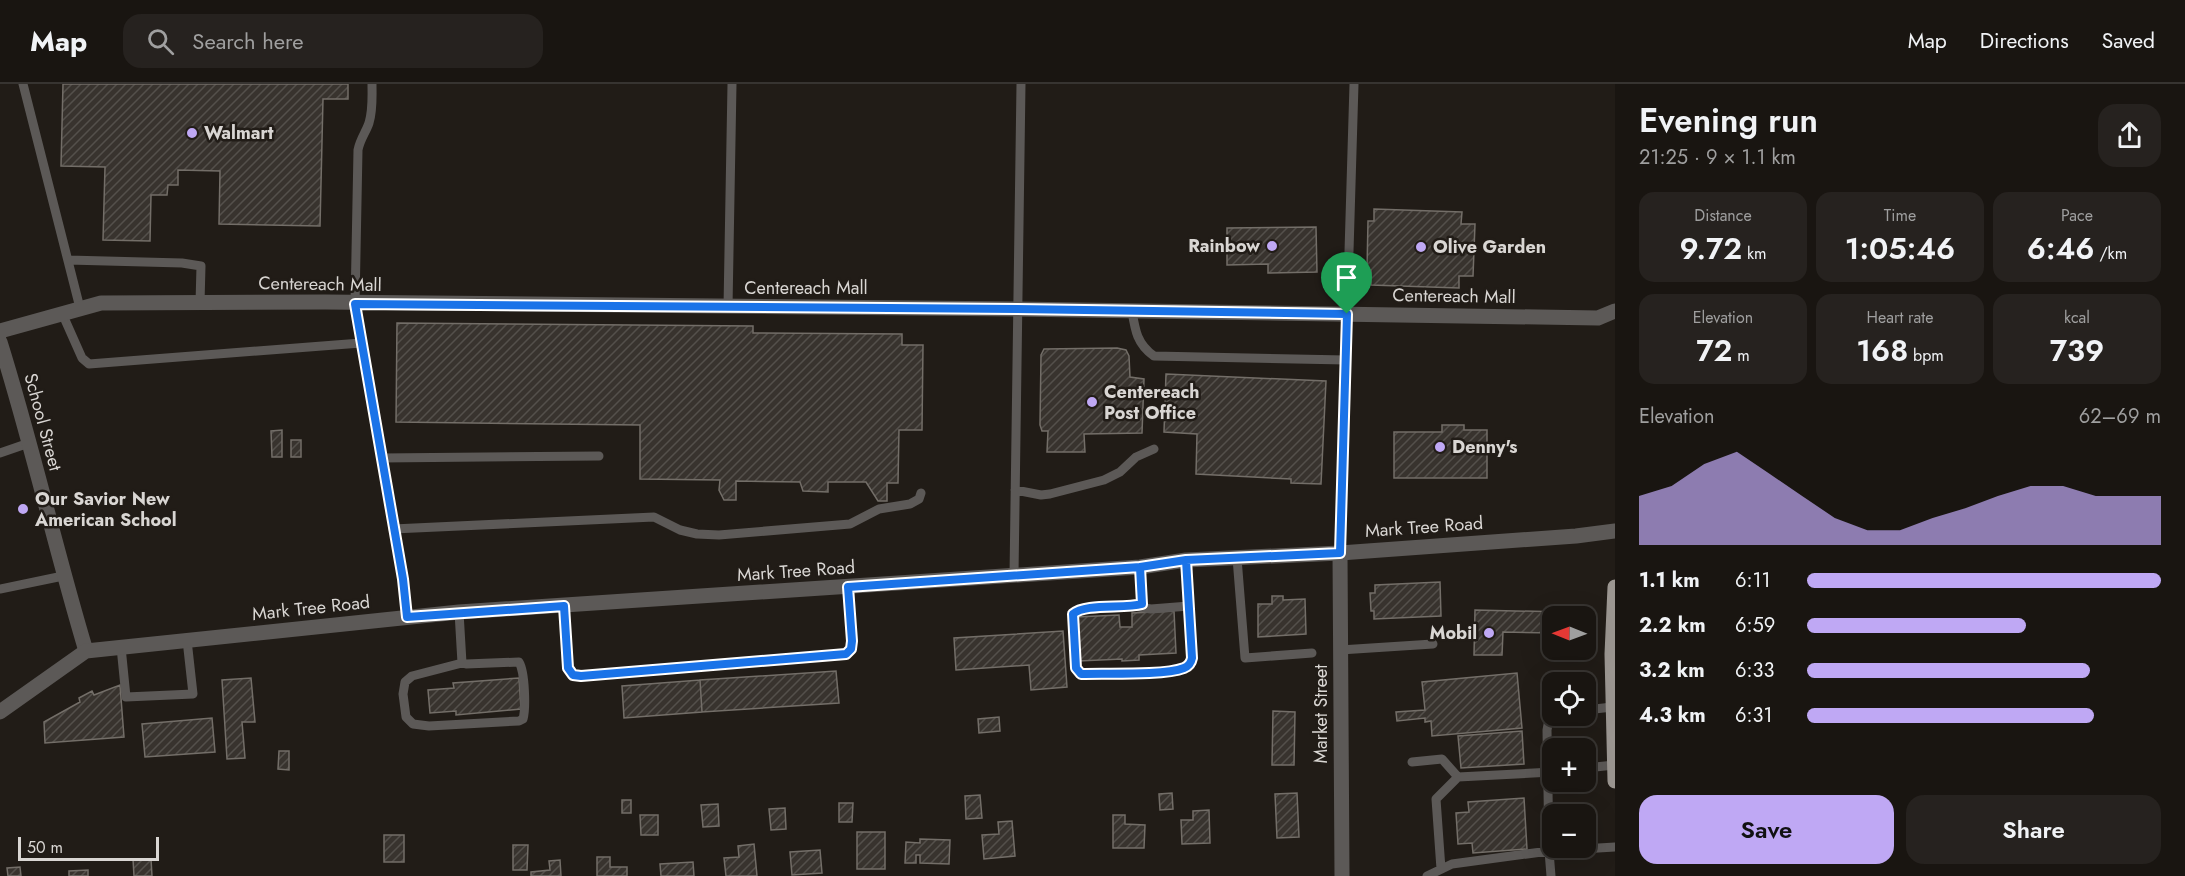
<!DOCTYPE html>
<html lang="en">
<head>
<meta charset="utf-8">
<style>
	body { margin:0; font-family:Jost,sans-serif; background:#26221f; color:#f1f3f6; height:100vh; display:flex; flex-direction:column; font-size:22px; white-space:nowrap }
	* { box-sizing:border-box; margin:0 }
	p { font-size:20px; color:#9f9f9f }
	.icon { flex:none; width:33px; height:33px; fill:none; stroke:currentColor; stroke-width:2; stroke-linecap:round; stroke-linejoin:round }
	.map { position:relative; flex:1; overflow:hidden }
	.drawer { display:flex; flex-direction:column; background:#191511; width:570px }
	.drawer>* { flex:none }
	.needle { width:39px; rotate:271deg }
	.buttons { position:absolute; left:1542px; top:522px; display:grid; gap:12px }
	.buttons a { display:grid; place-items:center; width:54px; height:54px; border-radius:12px; background:#191511; box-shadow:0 6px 24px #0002,0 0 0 2px #373431; font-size:30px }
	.scale { position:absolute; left:18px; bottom:15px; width:141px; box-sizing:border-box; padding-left:6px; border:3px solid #d9d6d3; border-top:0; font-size:16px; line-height:21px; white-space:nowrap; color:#d9d6d3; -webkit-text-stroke:4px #211c17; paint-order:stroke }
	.pin { position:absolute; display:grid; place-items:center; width:51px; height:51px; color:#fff; margin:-62px -26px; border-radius:50% 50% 50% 0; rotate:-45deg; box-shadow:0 0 6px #0007 }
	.pin .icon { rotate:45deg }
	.round { display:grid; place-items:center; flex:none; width:63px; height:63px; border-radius:18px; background:#26221f }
	.headline { display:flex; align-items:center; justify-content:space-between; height:102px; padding:0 24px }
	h1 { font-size:33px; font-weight:600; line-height:45px }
	.figures { display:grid; grid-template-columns:repeat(3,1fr); gap:9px; height:102px; padding:6px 24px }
	.figures div { display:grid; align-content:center; border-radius:15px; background:#26221f; text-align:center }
	.figures b { font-size:30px; font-weight:600 }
	.figures small { font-size:16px; font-weight:400 }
	.figures p { font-size:16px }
	.chart { height:168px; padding:12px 24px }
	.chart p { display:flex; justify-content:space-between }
	.chart svg { width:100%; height:108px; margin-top:6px; fill:#bfa8f4; opacity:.7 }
	.cta { display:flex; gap:12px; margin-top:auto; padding:12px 24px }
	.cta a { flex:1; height:69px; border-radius:18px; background:#bfa8f4; color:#111; font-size:24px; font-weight:600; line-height:69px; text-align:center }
	.cta a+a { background:#26221f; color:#f1f3f6 }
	ul { padding:0 24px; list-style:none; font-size:20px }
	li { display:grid; grid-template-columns:96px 72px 1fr; align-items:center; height:45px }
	li i { height:15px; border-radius:8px; background:#bfa8f4 }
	header { display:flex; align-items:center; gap:36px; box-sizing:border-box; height:84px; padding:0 30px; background:#191511; border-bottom:2px solid #373431 }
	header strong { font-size:28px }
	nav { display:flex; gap:33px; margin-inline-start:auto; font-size:21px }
	.search { width:420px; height:54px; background:#26221f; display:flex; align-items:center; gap:15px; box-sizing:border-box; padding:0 21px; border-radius:18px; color:#9f9f9f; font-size:22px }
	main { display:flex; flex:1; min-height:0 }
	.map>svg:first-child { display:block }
	.building { fill:url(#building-hatch); stroke:#736e68; stroke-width:1.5 }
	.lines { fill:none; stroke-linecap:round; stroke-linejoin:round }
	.service { stroke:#5c5957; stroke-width:9 }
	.minor { stroke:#5c5957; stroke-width:15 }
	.tertiary { stroke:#5c5957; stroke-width:15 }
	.primary { stroke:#9b9691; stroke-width:15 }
	.route-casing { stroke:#fff; stroke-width:12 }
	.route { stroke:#1a73e8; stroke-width:8 }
	.poi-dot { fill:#bfa8f4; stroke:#211c17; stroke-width:2 }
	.labels { text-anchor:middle; stroke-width:5; stroke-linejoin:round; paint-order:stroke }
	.poi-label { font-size:18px; font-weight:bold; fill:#d9d6d3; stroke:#211c17; text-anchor:start }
	.street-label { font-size:18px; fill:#d9d6d3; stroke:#211c17 }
</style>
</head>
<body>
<header>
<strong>Map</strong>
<div class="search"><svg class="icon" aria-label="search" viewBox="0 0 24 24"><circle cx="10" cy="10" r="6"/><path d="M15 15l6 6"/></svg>Search here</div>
<nav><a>Map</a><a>Directions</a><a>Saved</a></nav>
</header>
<main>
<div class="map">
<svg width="1615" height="792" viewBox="0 0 1615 792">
	<defs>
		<pattern id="building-hatch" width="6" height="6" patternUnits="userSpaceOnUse" patternTransform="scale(1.5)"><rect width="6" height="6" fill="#38332e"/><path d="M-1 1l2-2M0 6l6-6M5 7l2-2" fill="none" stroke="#54504b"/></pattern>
	</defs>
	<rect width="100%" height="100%" fill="#211c17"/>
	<!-- building -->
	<path class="building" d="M 63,0 L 348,0 L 348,15 L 323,15 L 320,142 L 219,140 L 220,87 L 178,86 L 178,101 L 168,101 L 167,111 L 151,111 L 150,157 L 103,156 L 105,83 L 61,82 Z
		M 1374,125 L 1462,128 L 1461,140 L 1475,140 L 1473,192 L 1459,192 L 1459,204 L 1371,201 L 1371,186 L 1367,186 L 1368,137 L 1374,137 Z
		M 1316,143 L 1317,188 L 1268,189 L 1268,180 L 1227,181 L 1227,144 Z
		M 397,239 L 753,242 L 753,249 L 902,250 L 902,261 L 923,261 L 922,346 L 899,346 L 898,399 L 887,399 L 887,417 L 878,417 L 866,398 L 828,398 L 828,408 L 803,407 L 800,398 L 736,397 L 736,416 L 724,416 L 719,406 L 720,396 L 640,395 L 640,341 L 396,338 Z
		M 1117,264 L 1126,266 L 1129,272 L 1130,293 L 1144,295 L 1142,349 L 1084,350 L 1085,368 L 1047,368 L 1048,347 L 1042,347 L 1040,341 L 1041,271 L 1044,265 Z
		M 1166,290 L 1326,297 L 1321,400 L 1291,399 L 1291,395 L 1196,390 L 1197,350 L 1164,348 Z
		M 1442,341 L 1464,341 L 1464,346 L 1487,346 L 1487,394 L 1394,394 L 1394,348 L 1442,348 Z
		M 282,346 L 282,373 L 272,373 L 271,347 Z
		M 291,356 L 301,356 L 301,373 L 291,373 Z
		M 1440,498 L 1441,532 L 1374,535 L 1374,527 L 1371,527 L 1370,509 L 1375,509 L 1375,501 Z
		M 1272,512 L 1283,512 L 1283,516 L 1305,515 L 1306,550 L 1258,553 L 1258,520 L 1272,520 Z
		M 1475,526 L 1565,528 L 1565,532 L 1552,532 L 1552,549 L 1503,548 L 1502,571 L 1474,571 Z
		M 1174,527 L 1176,569 L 1139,571 L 1139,576 L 1122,577 L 1122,575 L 1079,577 L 1076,533 L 1119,531 L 1120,543 L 1132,543 L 1132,529 Z
		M 1063,547 L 1067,603 L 1031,606 L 1029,581 L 956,586 L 954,554 Z
		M 836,587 L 839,619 L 702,628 L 700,596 Z
		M 1517,589 L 1522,644 L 1432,652 L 1431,637 L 1425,638 L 1425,634 L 1397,637 L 1396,628 L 1425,626 L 1422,598 Z
		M 251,594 L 255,638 L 242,638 L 245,674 L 227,675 L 222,596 Z
		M 519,594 L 521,625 L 456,631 L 456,627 L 430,629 L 428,606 L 454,604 L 453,599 Z
		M 700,596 L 702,628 L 624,634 L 622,602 Z
		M 120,601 L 124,653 L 45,659 L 44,638 L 80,618 L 79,614 L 92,607 L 94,611 Z
		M 1273,627 L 1295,628 L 1294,681 L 1272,681 Z
		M 999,633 L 1000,647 L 979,649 L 978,635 Z
		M 212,634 L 215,668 L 145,673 L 142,640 Z
		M 1522,647 L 1524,680 L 1461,684 L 1458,652 Z
		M 279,667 L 289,667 L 289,686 L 278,685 Z
		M 1172,709 L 1173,725 L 1160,726 L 1159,710 Z
		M 1297,709 L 1299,753 L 1277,754 L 1275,710 Z
		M 980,711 L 982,734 L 966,735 L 965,712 Z
		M 1524,714 L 1527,765 L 1473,769 L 1472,759 L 1458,760 L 1456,729 L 1469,728 L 1468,718 Z
		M 622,716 L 631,716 L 631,729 L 622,729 Z
		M 839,719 L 853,719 L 852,738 L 839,738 Z
		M 718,720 L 719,742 L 703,743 L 701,721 Z
		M 785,724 L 786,745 L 771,746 L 769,725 Z
		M 1209,726 L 1210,759 L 1182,760 L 1181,736 L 1193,736 L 1193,727 Z
		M 640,731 L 658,731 L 658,751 L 641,751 Z
		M 1113,731 L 1125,731 L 1125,740 L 1145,741 L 1144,764 L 1113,764 Z
		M 1012,737 L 1015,772 L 984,775 L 982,751 L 999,750 L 998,738 Z
		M 857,748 L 885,748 L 885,785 L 857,785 Z
		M 384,751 L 404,751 L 404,778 L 384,778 Z
		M 920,755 L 950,756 L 949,780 L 920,779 L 920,771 L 916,771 L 916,779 L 905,779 L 906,758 L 920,759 Z
		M 754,760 L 757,792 L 726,792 L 724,774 L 739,773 L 738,762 Z
		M 513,761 L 528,761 L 527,786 L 513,786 Z
		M 820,766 L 822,789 L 792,791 L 790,768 Z
		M 597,773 L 610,773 L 610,783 L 627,783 L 627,792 L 597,792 Z
		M 133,775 L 151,775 L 152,792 L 134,792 Z
		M 560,776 L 561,792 L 531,792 L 531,788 L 550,786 L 549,777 Z
		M 693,778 L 694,792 L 661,792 L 660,780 Z
		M 20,783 L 21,792 L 8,792 L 7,784 Z
		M 88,786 L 88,792 L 69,792 L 69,787 Z"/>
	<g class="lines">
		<!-- service -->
		<path class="service" d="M 23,0 L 80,224
			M 372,0 C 372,13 373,26 369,39 C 366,48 360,55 358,66 L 355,220 L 403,495 L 407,533
			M 68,176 L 182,179 L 201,182 L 200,219
			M 728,223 L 732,0
			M 1132,227 C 1135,246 1137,260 1154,272 L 1346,276
			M 62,229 L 82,274 L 89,280 L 361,259
			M 0,369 L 29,359
			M 381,374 L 599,372
			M 1015,406 L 1041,411 L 1050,410 L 1104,396 L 1120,388 L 1136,373 L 1154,365
			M 393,445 L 654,433 L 680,446 L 697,450 L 719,451 L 850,440 L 879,425 L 910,420 L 919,415 L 921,409
			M 1340,469 L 1354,0
			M 1237,474 L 1245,574 L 1312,569
			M 1140,483 L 1142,520 L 1133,522 L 1151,525 L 1189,522
			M 1014,491 L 1021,0
			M 0,505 L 63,492
			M 564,522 L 569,584 L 573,591 L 581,592 L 846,570 L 851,565 L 852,557 L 848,503
			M 1133,522 L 1081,526 L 1073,530 L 1076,584 L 1081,589 C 1106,589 1172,593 1191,580 L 1192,574 L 1186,476
			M 459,528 L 462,579 L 412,592 L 405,598 L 403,610 L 406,633 L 413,640 L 429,642 L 519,637 L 523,635 C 526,624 525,588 519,578 L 466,580 L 462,579
			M 121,563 L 126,613 L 193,610 L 187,556
			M 1340,566 L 1433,560
			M 1586,626 L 1612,623
			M 1412,678 L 1442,675 L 1458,693 L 1552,688
			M 1586,684 L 1614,681
			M 1441,785 L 1436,715 L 1458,693
			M 1427,792 L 1452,780 L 1549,767 L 1547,646 L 1550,630 L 1552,630
			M 1551,792 L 1549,767 L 1615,763"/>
		<!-- minor -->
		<path class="minor" d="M 0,247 L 101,219 L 325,218 L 1017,225 L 1598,234 L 1615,227
			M 0,258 C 32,360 55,464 86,567
			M 1340,469 L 1342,792"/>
		<!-- tertiary -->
		<path class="tertiary" d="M 0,628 L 86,567 L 459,528 L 1140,483 L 1186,476 L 1340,469 L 1576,452 L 1615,447"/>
		<!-- primary -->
		<path class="primary" d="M 1615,503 L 1612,570 L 1615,697"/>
	</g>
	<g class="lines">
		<defs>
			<path id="route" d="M 1347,230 L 1017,225 L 355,220 L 403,495 L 407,533 L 564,522 L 568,584 L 573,591 L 581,592 L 846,570 L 851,565 L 852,557 L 848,503 L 1140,483 L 1186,476 L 1192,574 C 1191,579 1189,582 1184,584 C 1163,592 1105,589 1081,590 L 1076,584 L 1073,530 C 1085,519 1124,525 1142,520 L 1140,483 L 1186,476 L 1340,469 L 1347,230"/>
		</defs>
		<!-- route casing -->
		<use href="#route" class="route-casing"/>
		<!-- route -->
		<use href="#route" class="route"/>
	</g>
	<!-- markers -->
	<g class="poi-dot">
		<circle cx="192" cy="49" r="6"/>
		<circle cx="1272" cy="162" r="6"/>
		<circle cx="1421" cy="163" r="6"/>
		<circle cx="1092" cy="318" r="6"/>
		<circle cx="1440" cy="363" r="6"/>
		<circle cx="23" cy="425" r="6"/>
		<circle cx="1489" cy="549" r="6"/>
	</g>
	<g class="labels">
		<!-- poi labels -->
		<g class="poi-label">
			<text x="204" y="55">Walmart</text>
			<text x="1260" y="168" text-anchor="end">Rainbow</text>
			<text x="1433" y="169">Olive Garden</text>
			<text x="1104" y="314">Centereach<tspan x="1104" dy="21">Post Office</tspan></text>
			<text x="1452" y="369">Denny's</text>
			<text x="35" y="421">Our Savior New<tspan x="35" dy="21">American School</tspan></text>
			<text x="1477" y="555" text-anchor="end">Mobil</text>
		</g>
		<!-- street labels -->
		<g class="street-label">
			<text transform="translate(320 200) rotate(1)" y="6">Centereach Mall</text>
			<text x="806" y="210">Centereach Mall</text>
			<text transform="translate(1454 212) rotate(1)" y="6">Centereach Mall</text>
			<text transform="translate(43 338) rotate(75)" y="6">School Street</text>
			<text transform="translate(1424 443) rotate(-4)" y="6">Mark Tree Road</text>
			<text transform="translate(796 487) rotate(-4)" y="6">Mark Tree Road</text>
			<text transform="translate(311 524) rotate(-6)" y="6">Mark Tree Road</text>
			<text transform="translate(1321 630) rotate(-90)" y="6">Market Street</text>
		</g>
	</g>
</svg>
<div class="buttons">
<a><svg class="needle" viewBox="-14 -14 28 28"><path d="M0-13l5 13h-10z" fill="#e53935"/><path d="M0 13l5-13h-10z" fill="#9f9f9f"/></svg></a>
<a><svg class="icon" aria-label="locate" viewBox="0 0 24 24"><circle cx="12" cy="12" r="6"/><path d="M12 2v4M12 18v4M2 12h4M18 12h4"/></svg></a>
<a>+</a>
<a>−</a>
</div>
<div class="scale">50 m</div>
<div class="pin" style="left:1347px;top:230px;background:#1e9e55"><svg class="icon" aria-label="arrive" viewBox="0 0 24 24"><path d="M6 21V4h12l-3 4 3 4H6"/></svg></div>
</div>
<section class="drawer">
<div class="headline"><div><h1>Evening run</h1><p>21:25 · 9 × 1.1 km</p></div><a class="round"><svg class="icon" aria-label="share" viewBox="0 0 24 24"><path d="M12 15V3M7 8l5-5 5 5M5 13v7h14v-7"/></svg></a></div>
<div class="figures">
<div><p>Distance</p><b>9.72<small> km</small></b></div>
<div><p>Time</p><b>1:05:46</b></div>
<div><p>Pace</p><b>6:46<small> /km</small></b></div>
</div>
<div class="figures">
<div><p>Elevation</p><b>72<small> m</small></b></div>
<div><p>Heart rate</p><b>168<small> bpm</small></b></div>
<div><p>kcal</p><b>739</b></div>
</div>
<div class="chart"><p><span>Elevation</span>62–69 m</p>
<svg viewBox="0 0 160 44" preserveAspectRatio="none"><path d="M0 44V24L10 20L20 11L30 6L40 15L50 24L60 33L70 38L80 38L90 33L100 29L110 24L120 20L130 20L140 24L150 24L160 24V44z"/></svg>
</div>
<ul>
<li><b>1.1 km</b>6:11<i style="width:100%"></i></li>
<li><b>2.2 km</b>6:59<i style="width:62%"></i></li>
<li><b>3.2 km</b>6:33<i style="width:80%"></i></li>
<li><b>4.3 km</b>6:31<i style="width:81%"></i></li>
</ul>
<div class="cta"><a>Save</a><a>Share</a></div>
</section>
</main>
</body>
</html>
